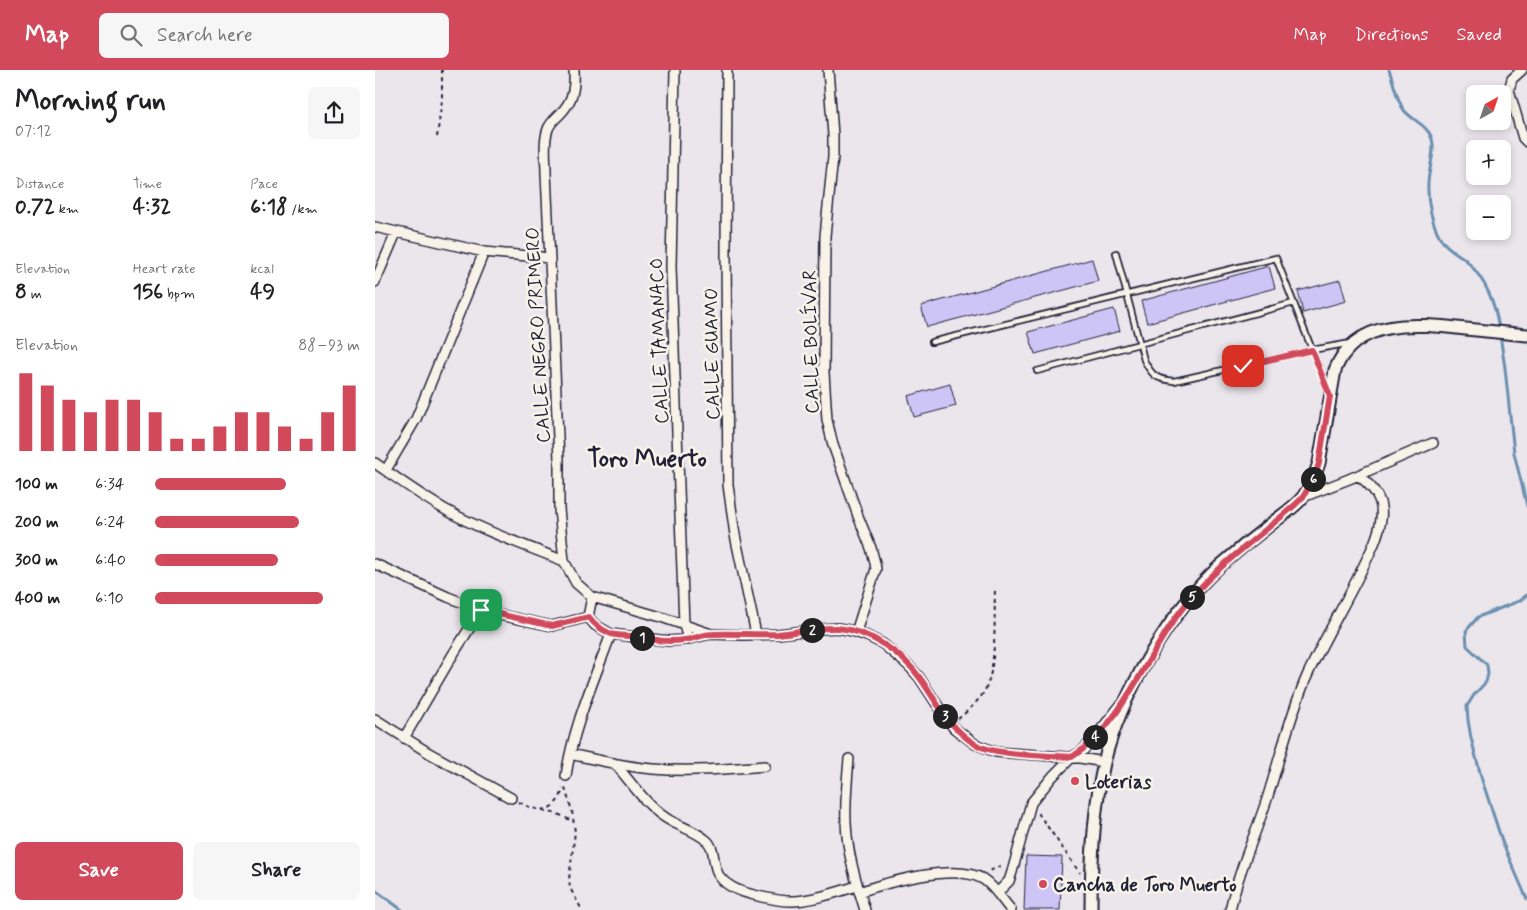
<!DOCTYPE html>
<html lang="en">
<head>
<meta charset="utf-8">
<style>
	body { margin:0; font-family:Mynerve,sans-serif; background:#f6f6f6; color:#202124; height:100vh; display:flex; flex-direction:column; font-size:19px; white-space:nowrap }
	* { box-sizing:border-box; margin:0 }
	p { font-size:16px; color:#757577 }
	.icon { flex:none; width:28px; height:28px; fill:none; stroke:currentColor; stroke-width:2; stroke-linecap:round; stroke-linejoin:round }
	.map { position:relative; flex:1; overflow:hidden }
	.drawer { display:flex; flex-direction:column; background:#fff; width:375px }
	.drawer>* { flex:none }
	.needle { width:32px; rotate:40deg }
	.controls { position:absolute; left:1091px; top:15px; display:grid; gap:10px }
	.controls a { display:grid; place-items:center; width:45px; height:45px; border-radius:8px; background:#fff; box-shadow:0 2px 8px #0003; font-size:25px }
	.pin { position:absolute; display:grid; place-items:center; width:42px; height:42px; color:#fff; margin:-21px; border-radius:10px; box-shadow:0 2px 8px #0006 }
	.km { position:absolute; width:25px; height:25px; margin:-12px; border-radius:50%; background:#222; color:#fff; font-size:14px; line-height:25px; text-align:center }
	.round { display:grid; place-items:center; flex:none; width:52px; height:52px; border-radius:8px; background:#f6f6f6 }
	.head { display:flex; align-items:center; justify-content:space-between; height:85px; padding:0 15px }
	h1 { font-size:28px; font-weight:700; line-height:38px }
	.metrics { display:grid; grid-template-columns:repeat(3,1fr); gap:8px; height:85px; padding:5px 15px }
	.metrics div { display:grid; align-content:center }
	.metrics b { font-size:21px; font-weight:700 }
	.metrics small { font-size:14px; font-weight:400 }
	.metrics p { font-size:14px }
	.chart { height:140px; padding:10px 15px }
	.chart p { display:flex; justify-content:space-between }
	.chart svg { width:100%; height:90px; margin-top:5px; stroke:#d1495b; stroke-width:6 }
	.button { display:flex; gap:10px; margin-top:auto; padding:10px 15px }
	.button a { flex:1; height:58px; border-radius:8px; background:#d1495b; color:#fff; font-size:20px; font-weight:700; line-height:58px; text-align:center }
	.button a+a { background:#f6f6f6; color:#202124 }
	ul { padding:0 15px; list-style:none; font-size:16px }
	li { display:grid; grid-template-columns:80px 60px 1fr; align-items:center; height:38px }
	li i { height:12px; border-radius:6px; background:#d1495b }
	header { display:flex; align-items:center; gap:30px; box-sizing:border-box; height:70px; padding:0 25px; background:#d1495b; color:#fff }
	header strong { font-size:24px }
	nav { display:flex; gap:28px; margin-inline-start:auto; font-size:18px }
	.search { width:350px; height:45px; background:#f6f6f6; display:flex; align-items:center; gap:12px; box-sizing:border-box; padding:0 18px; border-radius:8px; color:#757577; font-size:19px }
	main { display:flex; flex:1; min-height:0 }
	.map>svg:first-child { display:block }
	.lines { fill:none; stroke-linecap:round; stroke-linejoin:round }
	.stream { stroke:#6b8faf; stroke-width:3 }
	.building { fill:#cec5f7; stroke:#22223b }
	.service-casing { stroke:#22223b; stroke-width:8 }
	.minor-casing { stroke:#22223b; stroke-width:12 }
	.tertiary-casing { stroke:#22223b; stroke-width:15 }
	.path { stroke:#22223b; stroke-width:2; stroke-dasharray:4 4; stroke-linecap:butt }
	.service { stroke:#f7f3e8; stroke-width:4.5 }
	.minor { stroke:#f7f3e8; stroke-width:9 }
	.tertiary { stroke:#f7f3e8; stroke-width:11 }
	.route-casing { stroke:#fff; stroke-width:10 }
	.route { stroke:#d1495b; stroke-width:6 }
	.poi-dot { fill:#d1495b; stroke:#f7f3e8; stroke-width:2 }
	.labels { text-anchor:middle; stroke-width:5; stroke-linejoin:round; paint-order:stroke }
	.street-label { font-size:19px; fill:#22223b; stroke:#f7f3e8 }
	.poi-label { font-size:19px; font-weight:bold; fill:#22223b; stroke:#f7f3e8; text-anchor:start }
	.district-label { font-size:24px; font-weight:bold; fill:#22223b; stroke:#f7f3e8 }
</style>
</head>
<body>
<header>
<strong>Map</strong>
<div class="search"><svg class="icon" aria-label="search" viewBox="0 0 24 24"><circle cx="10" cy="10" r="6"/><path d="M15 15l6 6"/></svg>Search here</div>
<nav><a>Map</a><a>Directions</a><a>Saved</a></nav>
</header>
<main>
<section class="drawer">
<div class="head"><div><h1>Morning run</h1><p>07:12</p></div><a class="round"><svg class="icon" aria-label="share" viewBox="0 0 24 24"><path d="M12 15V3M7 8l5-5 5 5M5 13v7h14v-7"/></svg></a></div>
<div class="metrics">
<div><p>Distance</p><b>0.72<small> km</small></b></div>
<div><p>Time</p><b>4:32</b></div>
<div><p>Pace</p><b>6:18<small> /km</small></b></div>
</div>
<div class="metrics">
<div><p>Elevation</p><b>8<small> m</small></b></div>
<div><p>Heart rate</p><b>156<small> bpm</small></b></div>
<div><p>kcal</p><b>49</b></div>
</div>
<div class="chart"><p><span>Elevation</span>88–93 m</p>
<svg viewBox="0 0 160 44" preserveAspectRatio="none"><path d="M5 44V6M15 44V12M25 44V19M35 44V25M45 44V19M55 44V19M65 44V25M75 44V38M85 44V38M95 44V32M105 44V25M115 44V25M125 44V32M135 44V38M145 44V25M155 44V12"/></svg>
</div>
<ul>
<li><b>100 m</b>6:34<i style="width:64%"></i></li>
<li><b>200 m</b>6:24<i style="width:70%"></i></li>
<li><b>300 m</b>6:40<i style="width:60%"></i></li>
<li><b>400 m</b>6:10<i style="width:82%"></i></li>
</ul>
<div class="button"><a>Save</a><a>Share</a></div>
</section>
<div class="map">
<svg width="1152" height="840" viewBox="0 0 1152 840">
	<rect width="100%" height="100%" fill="#ebe5ec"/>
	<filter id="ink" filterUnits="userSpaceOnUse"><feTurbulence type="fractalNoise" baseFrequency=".02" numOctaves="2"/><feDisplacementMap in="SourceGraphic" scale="10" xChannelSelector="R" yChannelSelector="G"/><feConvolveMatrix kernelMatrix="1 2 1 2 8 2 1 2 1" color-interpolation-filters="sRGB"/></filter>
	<g filter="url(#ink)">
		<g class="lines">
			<!-- stream -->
			<path class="stream" d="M 1014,0 C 1019,13 1021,27 1028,39 C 1036,50 1053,55 1057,69 C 1061,81 1053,101 1053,114 C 1052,132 1057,154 1066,169 C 1071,178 1084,184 1092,191 C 1111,211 1120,232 1124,259
				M 1125,265 L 1130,298 L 1139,383 L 1152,436
				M 1152,525 L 1144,531 L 1103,547 L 1091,561 L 1092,576 L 1112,595 L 1113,604 L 1111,612 L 1099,625 L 1092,636 L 1093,650 L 1096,668 L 1107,710 L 1128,774 L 1152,829
				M 0,820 L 27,840"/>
		</g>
		<!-- building -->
		<path class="building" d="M 717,189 L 723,211 L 552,257 L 546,236 Z
			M 894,196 L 900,218 L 772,253 L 766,231 Z
			M 965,210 L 971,231 L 928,243 L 923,221 Z
			M 739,239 L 745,261 L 660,284 L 653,262 Z
			M 575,314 L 581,336 L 539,347 L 533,326 Z
			M 651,786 L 687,787 L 685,840 L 649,840 Z"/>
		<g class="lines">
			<defs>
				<path id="service" d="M 741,183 L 769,290 C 777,306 781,309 799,311 L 937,280 L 976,273
					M 557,272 L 901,188 L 953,320
					M 662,301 L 919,233"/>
				<path id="minor" d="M 199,0 C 200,18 198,31 185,44 C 180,49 175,53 173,59 C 168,72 171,90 171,103 L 184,389 L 184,439 L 189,491 L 201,513 L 217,527 L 286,547 L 336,564 L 368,565 L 403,564 L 445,559 L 463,558 L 478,561 L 492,566 L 508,574 L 534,596 L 544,607 L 569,645 L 579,658 L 600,674 L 621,682 L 705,688 L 729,692
					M 300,0 L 296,197 L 309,555 L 313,570
					M 352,0 L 351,183 L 353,415 L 360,465 L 381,564
					M 453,0 L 458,65 L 458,87 L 450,166 L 449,303 L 452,350 L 458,375 L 483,446 L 496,478 L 500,493 L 501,499 L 481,562
					M 1147,0 L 1137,9 L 1134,20 L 1148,68 L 1152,72
					M 0,157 L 109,182 L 175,188
					M 0,212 L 21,163
					M 0,393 C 23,409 46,426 71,440 C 108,461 149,475 189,491
					M 11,400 L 41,349 L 109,182
					M 928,427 L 974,409 L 1058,373
					M 0,494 L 73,527 L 111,542 L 177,556 L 213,547
					M 213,547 L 220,555 L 236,564 L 293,571 L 309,570 L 336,564
					M 213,547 L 217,527
					M 0,649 L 54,683 L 136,728
					M 29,668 L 77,586 L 106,540
					M 195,684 C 222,690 250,697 278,699 C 316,702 352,699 390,696
					M 474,689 C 472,710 470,731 471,752 C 472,783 481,811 490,840
					M 239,693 C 254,709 270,734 288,746 C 301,756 318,759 331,770 C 342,779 336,796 345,807 C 348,811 353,815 357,817 C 368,824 406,832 419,831 C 440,830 462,822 482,816
					M 191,706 C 198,657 219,610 236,564
					M 484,822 C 513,812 580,793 608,809 C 620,817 627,830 636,840
					M 622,823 L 634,811 L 637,802 L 656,733 L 678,706 L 697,687 L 706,682 L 716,672 L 745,636
					M 855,840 C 863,801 880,766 892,729 C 905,688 915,645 932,606 C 949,568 971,533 989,495 C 996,481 1004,465 1006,449 C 1009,429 998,417 983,405"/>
				<path id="tertiary" d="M 716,840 C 716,791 718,740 729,693 C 745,626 795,541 846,495 C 862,481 879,467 896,454 C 907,445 919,438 928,427 C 936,417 940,405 944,393 L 960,300 C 981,246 1045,254 1091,259 C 1111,261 1132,263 1152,265"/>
			</defs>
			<!-- service casing -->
			<use href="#service" class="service-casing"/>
			<!-- minor casing -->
			<use href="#minor" class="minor-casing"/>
			<!-- tertiary casing -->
			<use href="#tertiary" class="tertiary-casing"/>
			<!-- path -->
			<path class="path" d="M 62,67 L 67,30 L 67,0
				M 583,649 C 593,641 606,629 611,618 C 622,595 619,545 620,519
				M 190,718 L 197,741 L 200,762 L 194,809 L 195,818 L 207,840
				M 144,732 C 166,744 180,743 189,718
				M 168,740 L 185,745 L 199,752
				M 663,743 L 705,803
				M 615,801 L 629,794"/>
			<!-- service -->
			<use href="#service" class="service"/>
			<!-- minor -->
			<use href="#minor" class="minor"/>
			<!-- tertiary -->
			<use href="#tertiary" class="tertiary"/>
		</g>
	</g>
	<g class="lines" filter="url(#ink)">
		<defs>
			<path id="route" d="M 106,540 L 177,556 L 214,547 C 219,554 225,559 234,563 C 240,566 249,566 256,566 C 274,569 291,573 309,570 C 319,569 328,564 338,564 C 360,563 381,565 403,564 C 423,562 443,557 463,558 C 495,561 527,583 545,608 C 562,632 574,658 600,674 C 620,686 672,685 697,687 C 747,656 771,585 807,539 C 839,497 882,469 921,434 L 928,427 L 940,406 L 944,393 L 955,326 L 937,280 L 868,296"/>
		</defs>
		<!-- route casing -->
		<use href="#route" class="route-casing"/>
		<!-- route -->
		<use href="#route" class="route"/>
	</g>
	<!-- markers -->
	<g class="poi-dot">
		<circle cx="700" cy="711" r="5"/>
		<circle cx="668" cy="814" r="5"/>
	</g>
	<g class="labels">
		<!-- street labels -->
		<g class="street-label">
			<text transform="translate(162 265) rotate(-93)" y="7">CALLE NEGRO PRIMERO</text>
			<text transform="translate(283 271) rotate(-92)" y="7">CALLE TAMANACO</text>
			<text transform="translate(435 272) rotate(-91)" y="7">CALLE BOLÍVAR</text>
			<text transform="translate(336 284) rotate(-91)" y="7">CALLE GUAMO</text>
		</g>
		<!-- poi labels -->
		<g class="poi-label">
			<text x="710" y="718">Loterias</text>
			<text x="678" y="821">Cancha de Toro Muerto</text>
		</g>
		<!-- district labels -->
		<g class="district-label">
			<text x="272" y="396">Toro Muerto</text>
		</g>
	</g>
</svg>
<div class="controls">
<a><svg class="needle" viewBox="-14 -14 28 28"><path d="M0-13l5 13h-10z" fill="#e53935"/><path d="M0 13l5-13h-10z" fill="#757577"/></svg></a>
<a>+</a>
<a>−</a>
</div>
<div class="pin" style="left:106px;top:540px;background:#1e9e55"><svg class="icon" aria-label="arrive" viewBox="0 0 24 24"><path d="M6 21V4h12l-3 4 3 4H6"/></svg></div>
<div class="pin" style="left:868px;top:296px;background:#d93025"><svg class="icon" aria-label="check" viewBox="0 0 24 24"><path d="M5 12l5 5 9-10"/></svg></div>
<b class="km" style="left:267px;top:568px">1</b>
<b class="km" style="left:437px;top:560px">2</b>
<b class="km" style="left:570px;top:646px">3</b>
<b class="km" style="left:720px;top:667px">4</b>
<b class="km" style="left:817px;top:527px">5</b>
<b class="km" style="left:938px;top:409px">6</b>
</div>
</main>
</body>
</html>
